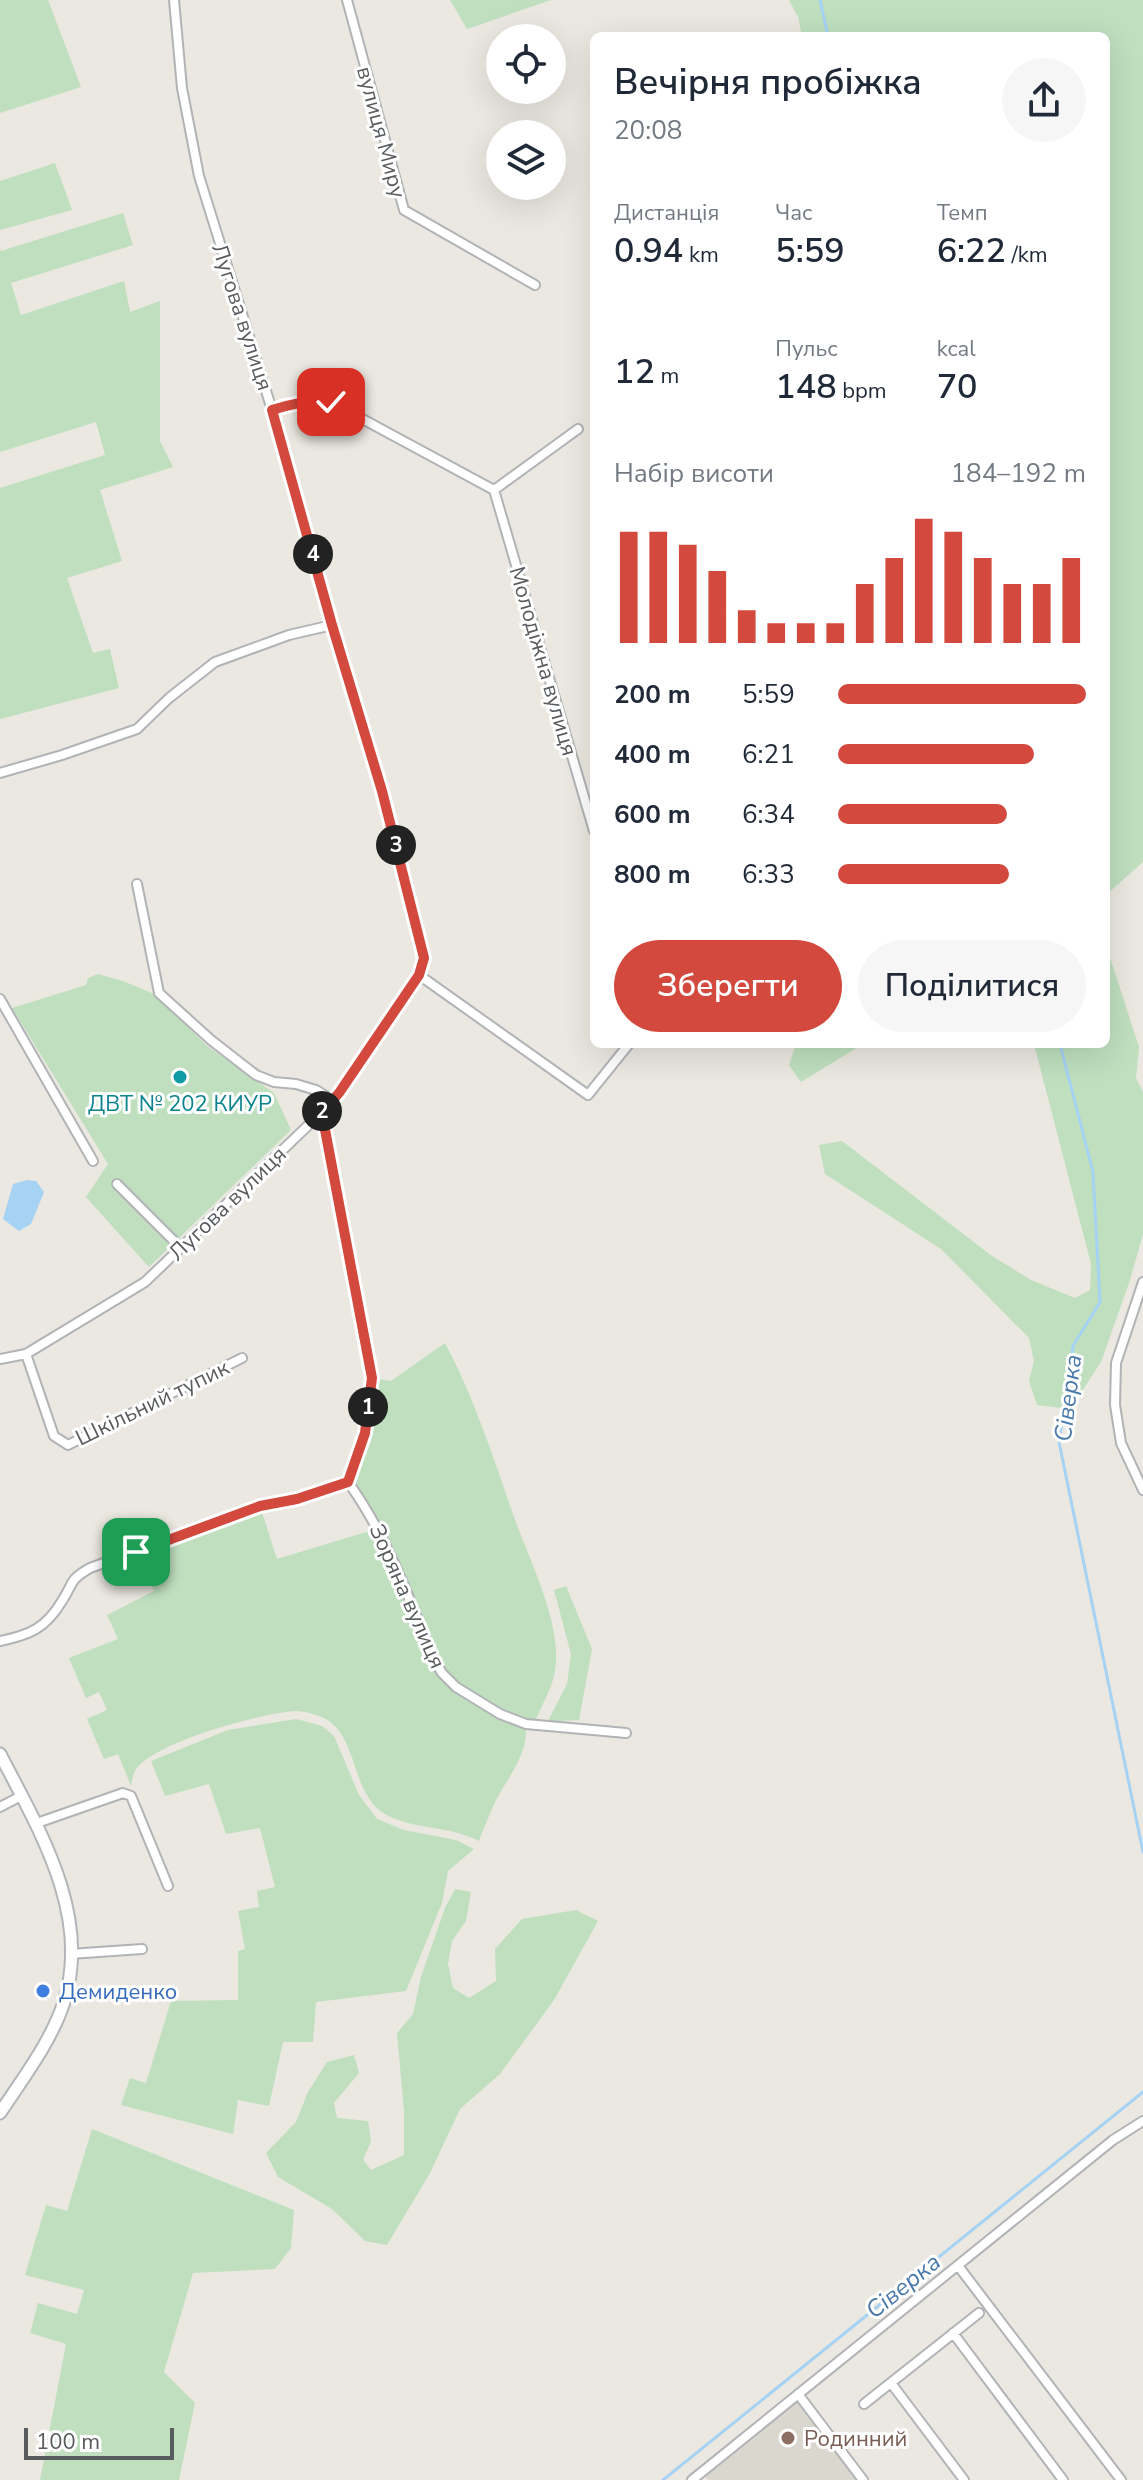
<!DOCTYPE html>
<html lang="uk">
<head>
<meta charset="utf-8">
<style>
	body { margin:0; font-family:"Nunito Sans",sans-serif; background:#f6f6f7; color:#1f2937; height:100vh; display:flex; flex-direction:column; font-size:30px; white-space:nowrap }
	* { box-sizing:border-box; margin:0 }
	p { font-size:26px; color:#747a83 }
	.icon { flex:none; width:44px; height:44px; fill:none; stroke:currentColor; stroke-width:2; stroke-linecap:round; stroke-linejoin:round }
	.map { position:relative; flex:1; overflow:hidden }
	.details { position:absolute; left:590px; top:32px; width:520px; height:1016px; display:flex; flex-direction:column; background:#fff; border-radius:12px; box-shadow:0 8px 32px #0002 }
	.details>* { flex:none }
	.buttons { position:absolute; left:486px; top:24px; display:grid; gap:16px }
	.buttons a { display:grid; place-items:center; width:80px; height:80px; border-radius:50%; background:#fff; box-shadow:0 8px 32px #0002; font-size:40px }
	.scale { position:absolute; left:24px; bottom:20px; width:150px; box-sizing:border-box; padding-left:8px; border:4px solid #595c5f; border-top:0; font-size:22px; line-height:28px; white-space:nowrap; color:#595c5f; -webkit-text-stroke:6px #fff; paint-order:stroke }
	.pin { position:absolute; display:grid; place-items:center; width:68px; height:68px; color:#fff; margin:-34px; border-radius:16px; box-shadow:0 4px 12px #0006 }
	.km { position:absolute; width:40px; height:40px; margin:-20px; border-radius:50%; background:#222; color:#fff; font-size:22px; line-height:40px; text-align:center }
	.round { display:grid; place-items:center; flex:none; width:84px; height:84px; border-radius:42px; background:#f6f6f7 }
	.headline { display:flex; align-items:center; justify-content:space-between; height:136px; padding:0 24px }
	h1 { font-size:36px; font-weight:600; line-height:60px }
	.stats { display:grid; grid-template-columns:repeat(3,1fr); gap:12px; height:136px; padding:8px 24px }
	.stats div { display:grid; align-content:center }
	.stats b { font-size:34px; font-weight:600 }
	.stats small { font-size:22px; font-weight:400 }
	.stats p { font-size:22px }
	.chart { height:224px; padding:16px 24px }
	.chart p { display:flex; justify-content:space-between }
	.chart svg { width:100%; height:144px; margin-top:8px; stroke:#d3493d; stroke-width:6 }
	.action { display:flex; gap:16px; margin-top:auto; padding:16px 24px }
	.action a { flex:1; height:92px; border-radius:48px; background:#d3493d; color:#fff; font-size:32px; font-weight:600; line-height:92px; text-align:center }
	.action a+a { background:#f6f6f7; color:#1f2937 }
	ul { padding:0 24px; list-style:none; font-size:26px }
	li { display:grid; grid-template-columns:128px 96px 1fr; align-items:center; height:60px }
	li i { height:20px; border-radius:10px; background:#d3493d }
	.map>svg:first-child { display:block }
	.education { fill:#dad7cf }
	.green { fill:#bfdfbf }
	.water { fill:#a6d2f4 }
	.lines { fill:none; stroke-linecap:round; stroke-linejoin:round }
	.stream { stroke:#a6d2f4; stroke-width:3 }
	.street-casing { stroke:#b1b3b6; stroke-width:12 }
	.secondary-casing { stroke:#b2b5b9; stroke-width:15 }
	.street { stroke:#fff; stroke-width:8 }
	.secondary { stroke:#fff; stroke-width:11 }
	.route-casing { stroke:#fff; stroke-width:16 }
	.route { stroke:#d3493d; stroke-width:10 }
	.culture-dot { fill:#0f9aa8; stroke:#fff; stroke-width:3 }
	.shop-dot { fill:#3f7fe0; stroke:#fff; stroke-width:3 }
	.education-dot { fill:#8d6e63; stroke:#fff; stroke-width:3 }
	.labels { text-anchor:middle; stroke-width:6; stroke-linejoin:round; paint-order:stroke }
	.street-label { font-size:22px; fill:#595c5f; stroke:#fff }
	.culture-label { font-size:22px; fill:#0d838f; stroke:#fff }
	.shop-label { font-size:22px; fill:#366cbe; stroke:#fff; text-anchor:start }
	.education-label { font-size:22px; fill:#785e54; stroke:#fff; text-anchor:start }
	.water-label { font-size:24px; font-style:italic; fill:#4a79ab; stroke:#fff }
</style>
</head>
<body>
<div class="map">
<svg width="1143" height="2480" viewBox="0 0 1143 2480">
	<rect width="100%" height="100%" fill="#eae8e0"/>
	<!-- education -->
	<path class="education" d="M 798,2401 L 858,2480 L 708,2480 L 704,2475 Z"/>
	<!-- green -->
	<path class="green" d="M 0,0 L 48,0 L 81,87 L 0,113 Z
		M 450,0 L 551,0 L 467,29 Z
		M 789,0 L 1143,0 L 1143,862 L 1106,895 L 1106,36 L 802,36 L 798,17 Z
		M 55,163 L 72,210 L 0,230 L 0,181 Z
		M 123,213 L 133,245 L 11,283 L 21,315 L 124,281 L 130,312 L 160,301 L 160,441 L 173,467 L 100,490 L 122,561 L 67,578 L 93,653 L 110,649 L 119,688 L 0,719 L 0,488 L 105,455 L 96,422 L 0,452 L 0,249 L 1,251 Z
		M 1106,945 L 1139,1047 L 1136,1078 L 1143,1092 L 1143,1234 L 1130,1280 L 1101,1362 L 1070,1409 L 1037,1405 L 1029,1381 L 1034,1361 L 1029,1338 L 941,1249 L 825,1174 L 819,1145 L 842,1141 L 992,1256 L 1031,1280 L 1075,1298 L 1090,1290 L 1091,1264 L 1034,1044 L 1106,1044 Z
		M 98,974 L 123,981 L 154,994 L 207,1046 L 274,1093 L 291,1130 L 149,1267 L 86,1197 L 108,1164 L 12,1008 L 86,985 L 88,978 Z
		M 796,1044 L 863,1044 L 801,1082 L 789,1065 Z
		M 445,1343 C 475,1399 494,1460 515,1520 C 530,1560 559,1620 556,1662 C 555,1684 544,1700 536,1719 L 548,1721 L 567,1684 L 571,1654 L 554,1590 L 566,1586 L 592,1649 L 579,1720 L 559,1721 L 557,1728 L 526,1724 C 529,1752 509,1776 496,1800 C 490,1813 484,1827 479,1841 C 448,1825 413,1830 385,1814 C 352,1795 359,1743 329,1721 C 321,1715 304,1711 295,1711 C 261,1713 155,1742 136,1769 C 133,1774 132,1781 131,1786 L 118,1754 L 104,1759 L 87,1719 L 107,1710 L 99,1692 L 86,1698 L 69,1658 L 118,1639 L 107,1615 L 154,1591 L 136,1552 L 260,1506 L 277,1559 L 376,1529 L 348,1482 L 365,1433 L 372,1378 L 391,1381 Z
		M 296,1719 L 322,1726 L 334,1736 L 359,1795 L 377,1819 L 404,1830 L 456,1840 L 474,1849 L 448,1871 L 442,1903 L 406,1991 L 316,2002 L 313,2042 L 283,2042 L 269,2106 L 238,2100 L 233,2134 L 121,2105 L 130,2078 L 146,2083 L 171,2001 L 238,2000 L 238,1951 L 245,1949 L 238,1911 L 259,1907 L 257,1891 L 275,1887 L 260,1828 L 226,1834 L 209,1784 L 165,1796 L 151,1761 L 228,1730 Z
		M 455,1889 L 471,1892 L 466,1921 L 452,1941 L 448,1964 L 453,1988 L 469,1998 L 496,1981 L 495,1949 L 522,1919 L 576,1910 L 598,1921 L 554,2000 L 500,2074 L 460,2109 L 430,2173 L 387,2245 L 365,2241 L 332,2209 L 278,2177 L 266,2153 L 296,2122 L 308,2092 L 327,2062 L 354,2055 L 359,2073 L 334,2103 L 337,2118 L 368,2121 L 371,2141 L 363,2160 L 371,2170 L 404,2155 L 404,2111 L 397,2033 L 413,2014 L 421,1977 L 445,1908 Z
		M 92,2129 L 294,2210 L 291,2248 L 275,2269 L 193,2273 L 164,2372 L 195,2403 L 179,2480 L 40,2480 L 66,2344 L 30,2333 L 38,2303 L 77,2314 L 84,2290 L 25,2275 L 46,2205 L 67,2211 Z"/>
	<!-- water -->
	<path class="water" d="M 27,1180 L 36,1181 L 44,1192 L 31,1224 L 19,1231 L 3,1219 L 13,1184 Z"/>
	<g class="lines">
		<!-- stream -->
		<path class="stream" d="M 820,0 L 828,36
			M 1060,1044 L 1093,1172 L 1100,1302 L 1073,1346 L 1059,1442 L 1143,1852
			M 663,2480 L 1143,2092"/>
		<defs>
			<path id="street" d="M 347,0 L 404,210 L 535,285
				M 272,410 C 293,403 310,400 331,402 L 494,490 L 594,831
				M 494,490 L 578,429
				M 0,773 L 62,755 L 137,729 L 169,698 L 215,662 L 289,635 L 332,625
				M 137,884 L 159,993 L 211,1040 L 256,1075 L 274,1082 L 296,1084 L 316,1090 L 332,1100
				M 419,975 L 588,1095 L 629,1044
				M 0,999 L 93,1161
				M 320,1114 L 323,1119 L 372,1378 L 365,1433 L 348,1482 C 387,1536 409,1598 434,1660 L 442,1673 L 456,1687 L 500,1714 L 526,1724 L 626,1733
				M 117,1184 L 181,1248
				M 1143,1282 L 1116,1363 L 1115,1405 L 1121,1443 L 1143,1490
				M 26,1354 L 54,1436 L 68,1445 L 242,1358
				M 0,1359 L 26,1354 L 145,1282 L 320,1114 L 339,1093 L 419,975 L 424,958 L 382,791 L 332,625 L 272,410 L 199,176 L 182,88 L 174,0
				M 0,1641 C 30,1635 46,1628 62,1601 C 75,1581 68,1581 90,1568 L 260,1506 L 297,1499 L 348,1482
				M 0,1807 L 21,1796
				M 37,1823 L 123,1793 L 131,1796 L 168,1886
				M 70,1954 L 142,1949
				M 959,2267 L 1121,2480
				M 953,2333 L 1063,2480
				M 891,2383 L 964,2480
				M 798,2394 L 863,2480
				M 864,2404 L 979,2313
				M 692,2480 L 1113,2140 L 1143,2121"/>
			<path id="secondary" d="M 0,1754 C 38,1828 92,1915 64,2002 C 51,2042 23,2078 0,2113"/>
		</defs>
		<!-- street casing -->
		<use href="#street" class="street-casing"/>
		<!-- secondary casing -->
		<use href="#secondary" class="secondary-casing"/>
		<!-- street -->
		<use href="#street" class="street"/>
		<!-- secondary -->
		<use href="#secondary" class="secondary"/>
	</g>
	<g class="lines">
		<defs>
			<path id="route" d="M 136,1552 L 260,1506 L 297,1499 L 348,1482 L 365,1433 L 372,1378 L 323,1119 L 320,1114 L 339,1093 L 419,975 L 424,958 L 382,791 L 332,625 L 272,410 C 293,403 310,400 331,402"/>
		</defs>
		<!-- route casing -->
		<use href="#route" class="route-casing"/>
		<!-- route -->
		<use href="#route" class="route"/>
	</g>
	<!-- markers -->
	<circle class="culture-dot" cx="180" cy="1077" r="8"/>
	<circle class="shop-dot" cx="43" cy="1991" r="8"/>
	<circle class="education-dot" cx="788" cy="2438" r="8"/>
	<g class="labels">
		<!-- street labels -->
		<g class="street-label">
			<text transform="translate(382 132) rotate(75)" y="8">вулиця Миру</text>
			<text transform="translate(243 317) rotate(72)" y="8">Лугова вулиця</text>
			<text transform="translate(544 661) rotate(74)" y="8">Молодіжна вулиця</text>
			<text transform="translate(227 1203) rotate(-44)" y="8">Лугова вулиця</text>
			<text transform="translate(152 1402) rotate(-26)" y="8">Шкільний тупик</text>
			<text transform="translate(408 1596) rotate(66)" y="8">Зоряна вулиця</text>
		</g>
		<!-- culture labels -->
		<g class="culture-label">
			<text x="180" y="1111">ДВТ № 202 КИУР</text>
		</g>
		<!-- shop labels -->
		<g class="shop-label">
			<text x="59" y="1999">Демиденко</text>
		</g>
		<!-- education labels -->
		<g class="education-label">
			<text x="804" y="2446">Родинний</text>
		</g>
		<!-- water labels -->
		<g class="water-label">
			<text transform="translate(1068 1398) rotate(-83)" y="8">Сіверка</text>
			<text transform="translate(903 2286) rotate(-39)" y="8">Сіверка</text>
		</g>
	</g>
</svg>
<div class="buttons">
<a><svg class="icon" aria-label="locate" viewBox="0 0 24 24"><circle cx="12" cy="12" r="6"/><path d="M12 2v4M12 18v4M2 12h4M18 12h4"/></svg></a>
<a><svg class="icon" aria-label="layers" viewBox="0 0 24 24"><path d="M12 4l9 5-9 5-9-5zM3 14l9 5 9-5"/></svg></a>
</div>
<div class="scale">100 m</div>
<div class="pin" style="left:136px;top:1552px;background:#1e9e55"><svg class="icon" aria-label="arrive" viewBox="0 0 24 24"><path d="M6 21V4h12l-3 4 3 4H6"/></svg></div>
<div class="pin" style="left:331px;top:402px;background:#d93025"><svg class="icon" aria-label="check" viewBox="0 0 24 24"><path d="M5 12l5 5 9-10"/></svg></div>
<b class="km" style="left:368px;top:1407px">1</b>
<b class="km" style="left:322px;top:1111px">2</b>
<b class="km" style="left:396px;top:845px">3</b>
<b class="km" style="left:313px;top:554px">4</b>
<section class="details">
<div class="headline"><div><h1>Вечірня пробіжка</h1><p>20:08</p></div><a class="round"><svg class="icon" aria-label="share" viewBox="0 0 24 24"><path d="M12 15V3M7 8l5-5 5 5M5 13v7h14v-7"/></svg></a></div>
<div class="stats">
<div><p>Дистанція</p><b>0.94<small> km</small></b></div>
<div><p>Час</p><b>5:59</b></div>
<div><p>Темп</p><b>6:22<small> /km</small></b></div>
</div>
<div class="stats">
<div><b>12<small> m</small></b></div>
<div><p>Пульс</p><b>148<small> bpm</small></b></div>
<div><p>kcal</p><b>70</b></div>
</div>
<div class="chart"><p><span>Набір висоти</span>184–192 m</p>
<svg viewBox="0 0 160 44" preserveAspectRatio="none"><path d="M5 44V10M15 44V10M25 44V14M35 44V22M45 44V34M55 44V38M65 44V38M75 44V38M85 44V26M95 44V18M105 44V6M115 44V10M125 44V18M135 44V26M145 44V26M155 44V18"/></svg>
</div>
<ul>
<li><b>200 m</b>5:59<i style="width:100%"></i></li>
<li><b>400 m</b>6:21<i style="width:79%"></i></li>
<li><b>600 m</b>6:34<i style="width:68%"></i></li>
<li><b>800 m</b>6:33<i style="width:69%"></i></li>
</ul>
<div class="action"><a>Зберегти</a><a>Поділитися</a></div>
</section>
</div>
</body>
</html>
